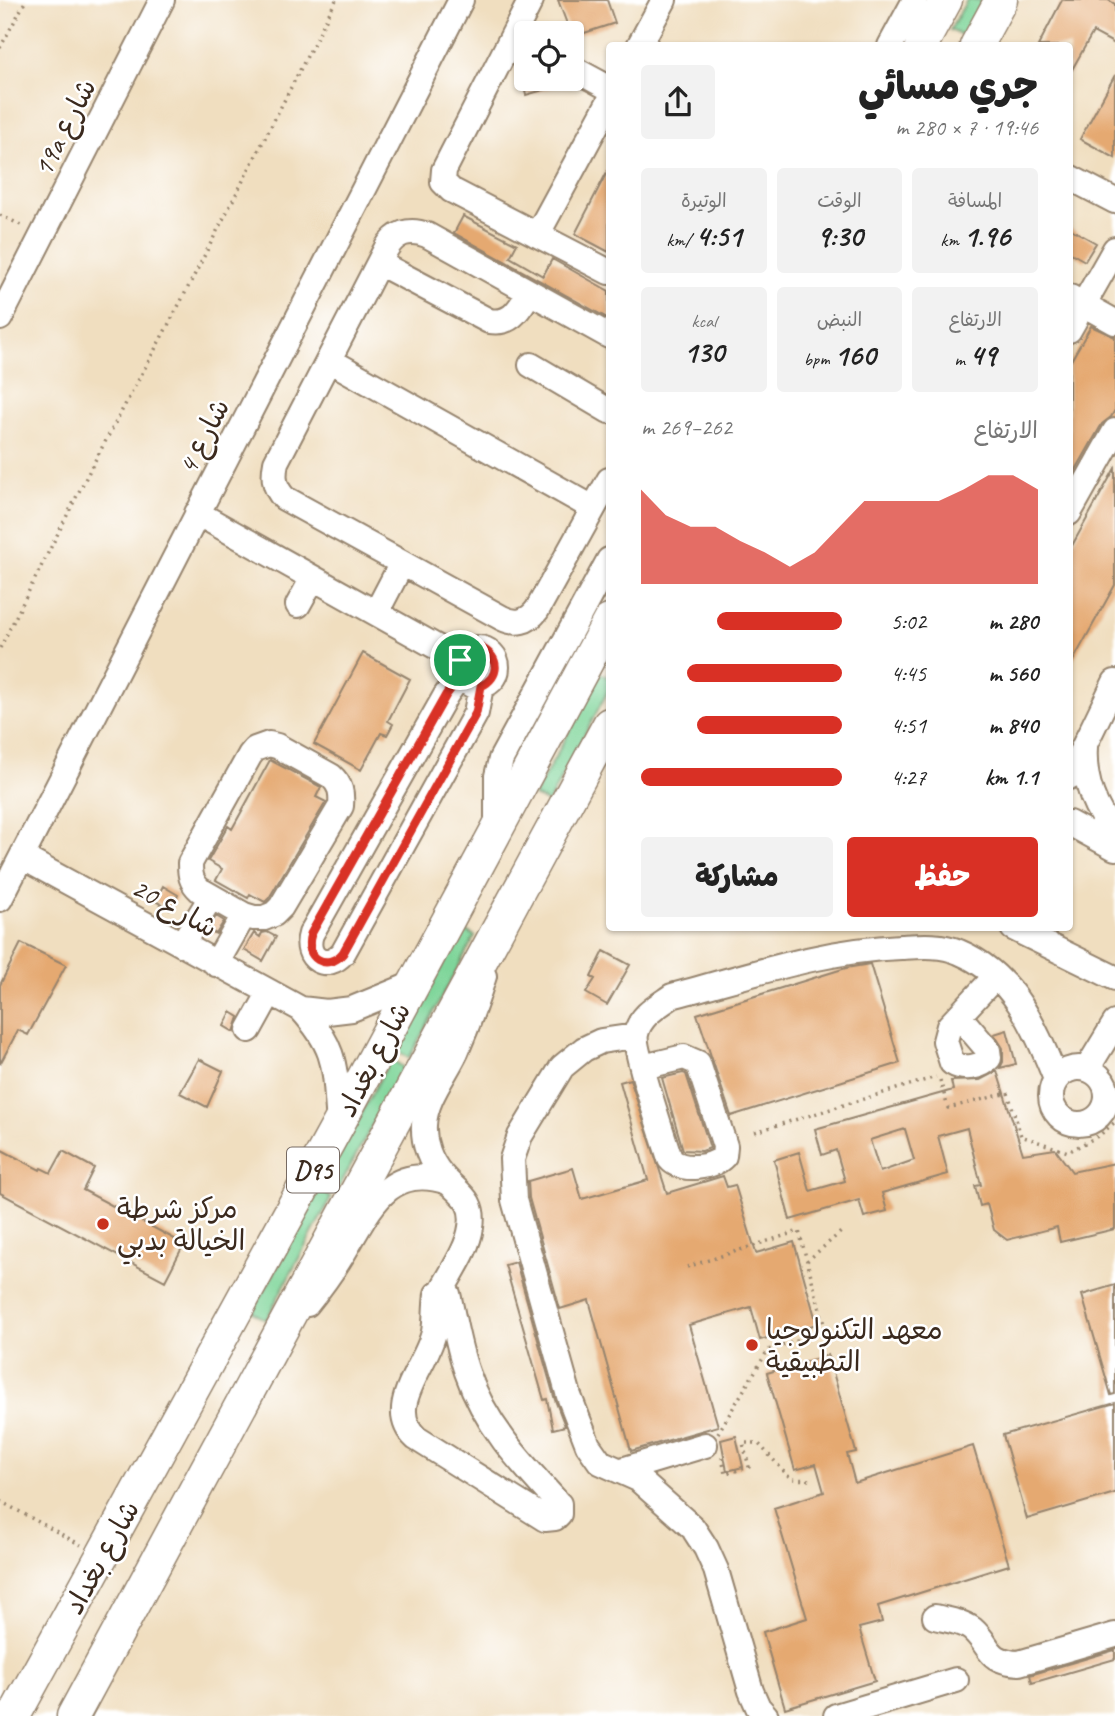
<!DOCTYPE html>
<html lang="ar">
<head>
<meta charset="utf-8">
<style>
	body { margin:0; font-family:Caveat,"Playpen Sans Arabic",sans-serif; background:#f2f2f2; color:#222; direction:rtl; height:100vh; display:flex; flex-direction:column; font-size:26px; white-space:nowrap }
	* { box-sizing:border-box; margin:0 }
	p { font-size:23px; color:#767676 }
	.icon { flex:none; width:38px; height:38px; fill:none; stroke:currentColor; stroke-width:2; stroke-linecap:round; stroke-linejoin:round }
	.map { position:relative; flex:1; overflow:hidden; direction:ltr }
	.panel { position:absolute; left:606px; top:42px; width:467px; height:889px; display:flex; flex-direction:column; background:#fff; border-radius:7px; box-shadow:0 2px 5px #0004; direction:rtl }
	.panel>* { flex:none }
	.controls { position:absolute; left:514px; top:21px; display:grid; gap:14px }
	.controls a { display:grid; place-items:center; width:70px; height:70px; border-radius:7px; background:#fff; box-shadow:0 2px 5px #0004; font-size:35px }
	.pin { position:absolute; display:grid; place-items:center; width:60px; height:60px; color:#fff; margin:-30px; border:4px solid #fff; border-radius:50%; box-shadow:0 2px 7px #0007 }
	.round { display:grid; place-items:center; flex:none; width:74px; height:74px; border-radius:7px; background:#f2f2f2 }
	.head { display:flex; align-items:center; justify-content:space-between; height:119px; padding:0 35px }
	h1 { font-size:38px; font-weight:800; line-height:52px }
	.stats { display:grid; grid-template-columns:repeat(3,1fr); gap:10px; height:119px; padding:7px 35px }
	.stats div { display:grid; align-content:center; border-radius:7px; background:#f2f2f2; text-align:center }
	.stats b { font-size:30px; font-weight:800 }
	.stats small { font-size:19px; font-weight:400 }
	.stats p { font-size:19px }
	.chart { height:196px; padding:14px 35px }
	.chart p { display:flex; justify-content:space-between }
	.chart svg { width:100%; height:126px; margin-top:7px; fill:#d93025; opacity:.7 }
	.primary-button { display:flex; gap:14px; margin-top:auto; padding:14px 35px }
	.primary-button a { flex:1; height:80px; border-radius:7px; background:#d93025; color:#fff; font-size:28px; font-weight:800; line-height:80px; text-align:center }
	.primary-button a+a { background:#f2f2f2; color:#222 }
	ul { padding:0 35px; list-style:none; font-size:23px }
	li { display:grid; grid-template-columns:112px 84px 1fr; align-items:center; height:52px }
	li i { height:18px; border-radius:9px; background:#d93025 }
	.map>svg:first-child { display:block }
	.green { fill:#7fd59a; stroke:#5d805c; stroke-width:2 }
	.building { fill:#e5a971; fill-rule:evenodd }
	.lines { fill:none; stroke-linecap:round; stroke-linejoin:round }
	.minor-casing { stroke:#96846e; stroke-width:28 }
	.major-casing { stroke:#96846e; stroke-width:35 }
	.path { stroke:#96846e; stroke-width:3.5; stroke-dasharray:2 5; stroke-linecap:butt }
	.minor { stroke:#fff; stroke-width:24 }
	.major { stroke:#fff; stroke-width:32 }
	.route-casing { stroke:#fff; stroke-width:14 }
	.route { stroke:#d93025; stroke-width:9 }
	.poi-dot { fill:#c8321e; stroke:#fff; stroke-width:2.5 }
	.labels { text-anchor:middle; stroke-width:5; stroke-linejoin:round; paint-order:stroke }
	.shield { fill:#fff; stroke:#766a62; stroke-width:2 }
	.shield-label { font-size:26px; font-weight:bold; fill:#3b2a1e }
	.street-label { font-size:28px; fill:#3b2a1e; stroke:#fff }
	.poi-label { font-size:28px; fill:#3b2a1e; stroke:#fff; text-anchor:start }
</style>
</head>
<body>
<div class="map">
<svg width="1115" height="1716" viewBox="0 0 1115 1716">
	<rect width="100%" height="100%" fill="#fff"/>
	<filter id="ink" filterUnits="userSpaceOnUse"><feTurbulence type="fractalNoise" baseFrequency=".0143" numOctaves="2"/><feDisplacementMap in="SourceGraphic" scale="14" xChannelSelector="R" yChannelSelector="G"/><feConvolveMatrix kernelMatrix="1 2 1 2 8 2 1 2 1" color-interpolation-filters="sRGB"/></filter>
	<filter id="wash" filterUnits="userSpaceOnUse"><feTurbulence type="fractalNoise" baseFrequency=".00686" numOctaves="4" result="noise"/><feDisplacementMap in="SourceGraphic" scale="28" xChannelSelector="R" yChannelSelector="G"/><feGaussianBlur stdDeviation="1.57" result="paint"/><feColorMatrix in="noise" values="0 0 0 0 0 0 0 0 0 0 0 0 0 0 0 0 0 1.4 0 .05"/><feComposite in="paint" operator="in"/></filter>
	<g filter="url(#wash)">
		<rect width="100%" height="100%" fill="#f0debf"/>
		<!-- green -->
		<path class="green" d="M 967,0 L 983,0 L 963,36 L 950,30 Z
			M 601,673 L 609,678 L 609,689 L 548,803 L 534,796 Z
			M 462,929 L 475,936 L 409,1058 L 396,1051 Z
			M 391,1059 L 403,1067 L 338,1189 L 324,1181 Z
			M 319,1190 L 331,1198 L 266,1320 L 253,1312 Z"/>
		<g id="blocks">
			<!-- building -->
			<path class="building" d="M 558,0 L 607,0 L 615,23 L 572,37 Z
				M 1062,0 L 1108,0 L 1115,4 L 1115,44 L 1093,32 L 1069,75 L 1069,46 L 1038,46 Z
				M 1115,75 L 1115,158 L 1080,139 Z
				M 522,79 L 562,79 L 568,83 L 526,95 Z
				M 609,168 L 609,252 L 575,234 Z
				M 463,216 L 517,244 L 510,257 L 543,276 L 552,259 L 609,291 L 609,319 L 454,233 Z
				M 1069,228 L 1096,243 L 1085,261 L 1069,252 Z
				M 1091,326 L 1115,337 L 1115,410 L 1111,417 L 1102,424 L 1069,482 L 1069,364 Z
				M 1115,468 L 1115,585 L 1069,668 L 1069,551 Z
				M 363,653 L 410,679 L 388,721 L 393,724 L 387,735 L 381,733 L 361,770 L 314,744 Z
				M 270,760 L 321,787 L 316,797 L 326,802 L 269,898 L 265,902 L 250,894 L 248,898 L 216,880 L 222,869 L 208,861 L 228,826 L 232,829 Z
				M 163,886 L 178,895 L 170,909 L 155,901 Z
				M 216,916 L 224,921 L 216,934 L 208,930 Z
				M 267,932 L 276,937 L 263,961 L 244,950 L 254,933 L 260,937 L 262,933 Z
				M 21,943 L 66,965 L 28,1035 L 18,1030 L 0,1064 L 0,985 Z
				M 604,951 L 630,965 L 607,1005 L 586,993 L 595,979 L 591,977 Z
				M 870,964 L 900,1063 L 731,1116 L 697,1014 L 846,968 Z
				M 231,1012 L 239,1017 L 234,1032 L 224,1026 Z
				M 1007,1030 L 1016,1064 L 1000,1068 L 1003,1062 L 1003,1048 L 994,1034 Z
				M 199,1059 L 223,1071 L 207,1107 L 180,1093 Z
				M 997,1071 L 1023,1154 L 1055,1149 L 1072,1172 L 1115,1163 L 1115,1229 L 1060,1242 L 1057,1227 L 1007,1240 L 994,1230 L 987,1204 L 980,1206 L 975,1186 L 981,1185 L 967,1128 L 938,1136 L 948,1174 L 882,1193 L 887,1211 L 864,1217 L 859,1200 L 790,1220 L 774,1160 L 799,1152 L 810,1191 L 845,1181 L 836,1150 L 822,1155 L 815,1129 L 953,1090 L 951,1081 L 980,1080 ZM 905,1129 L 914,1160 L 880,1172 L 870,1140 Z
				M 683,1073 L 686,1074 L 710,1148 L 702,1151 L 683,1150 L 662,1078 Z
				M 630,1079 L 667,1193 L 723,1176 L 727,1187 L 735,1185 L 756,1253 L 794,1242 L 817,1324 L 760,1340 L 751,1307 L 689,1325 L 718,1426 L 631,1451 L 589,1300 L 560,1309 L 529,1198 L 528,1181 L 573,1168 L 582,1199 L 648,1180 L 620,1082 Z
				M 0,1149 L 40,1170 L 41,1168 L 51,1173 L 63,1151 L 94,1168 L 83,1190 L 184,1244 L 165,1281 L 0,1193 Z
				M 516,1262 L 555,1400 L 565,1426 L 553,1429 L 547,1399 L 544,1400 L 505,1265 Z
				M 1115,1285 L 1115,1394 L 1111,1395 L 1082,1295 Z
				M 828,1355 L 856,1452 L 847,1454 L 855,1483 L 973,1446 L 1009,1565 L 878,1606 L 882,1622 L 859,1628 L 875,1681 L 785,1708 L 763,1632 L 807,1618 L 774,1508 L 824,1492 L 816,1464 L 795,1470 L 767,1373 Z
				M 1115,1403 L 1115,1493 L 1027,1519 L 1003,1435 Z
				M 736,1436 L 743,1467 L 727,1471 L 721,1440 Z
				M 1115,1650 L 1115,1659 L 1032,1683 L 1030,1675 Z"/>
		</g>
	</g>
	<g filter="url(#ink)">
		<use href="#blocks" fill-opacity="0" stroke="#96846e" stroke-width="2"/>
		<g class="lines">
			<defs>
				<path id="minor" d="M 531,0 L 444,170 L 443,182 L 451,190 L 609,272
					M 639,46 L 664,0
					M 890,46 L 915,0
					M 572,68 L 609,88
					M 1069,177 L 1115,201
					M 537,235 L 609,102
					M 379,263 L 489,321 C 512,325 519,309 530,292
					M 1070,297 L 1115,322
					M 0,318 L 162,0
					M 1069,330 L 1115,249
					M 609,336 L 427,235 C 409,228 395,233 386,249 L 276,462 C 273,477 274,487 284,498 L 502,618 C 516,625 528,622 537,610 L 609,480
					M 329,360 L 593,508
					M 531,365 L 609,411
					M 197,513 L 460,660
					M 1069,513 L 1115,431
					M 298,605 L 313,578
					M 376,613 L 402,563
					M459 667a19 19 0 1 1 38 0a19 19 0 1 1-38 0Z
					M 460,676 L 446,695 L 311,934 C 303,959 327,972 343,953 L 476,713 L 481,686
					M 269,744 L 277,746 L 331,776 C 341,785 342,793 341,806 L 281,907 L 274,914 L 264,918 L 254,918 L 244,915 L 200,890 C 191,882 190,875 190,863 L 250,755 L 255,749 Z
					M 1085,747 C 1083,780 1094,809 1115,834
					M 1069,777 L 1115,682
					M 1069,823 L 1115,848
					M 497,829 L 497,776 L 501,759 L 609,560
					M 22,857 L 301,1009 C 339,1051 334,1068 339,1123
					M 0,899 L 461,0
					M 1013,928 L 1115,978
					M 182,944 L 211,897
					M 216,964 L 244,915
					M 301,1009 L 327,1012 L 352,1009 L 413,984
					M 959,1016 L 988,1050 L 989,1058 C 981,1068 963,1070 952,1063 L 945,1041 L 949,1026 L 995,977
					M 249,1030 L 270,992
					M 635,1036 L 601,1041 L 584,1049 L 562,1067 L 520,1136 L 512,1159 L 514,1200 L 569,1396 L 588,1445 L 600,1462 L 638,1479 L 693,1528 L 706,1548 L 716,1570 L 751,1691 L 758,1707 L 766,1716
					M 643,1067 L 684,1057 L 698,1063 L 725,1146 L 724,1156 C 713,1168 681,1172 670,1159 C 664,1139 633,1048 636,1034 C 640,1015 658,1006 672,996 C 748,976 821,950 901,947 C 920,946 941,944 959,952 C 1014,975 1035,1028 1056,1079
					M1051 1096a28 28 0 1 1 56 0a28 28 0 1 1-56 0Z
					M 1087,1069 L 1115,1023
					M 442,1290 L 448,1294 C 454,1320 458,1347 467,1372 C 485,1425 521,1463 559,1504 L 559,1514 L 555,1518 L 545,1519 L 416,1438 C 383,1407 427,1366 434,1332 C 436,1320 435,1307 437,1294 Z
					M 442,1290 C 452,1271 468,1249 471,1227 C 476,1198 456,1193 441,1174 C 430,1161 423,1143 424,1125 C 425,1099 445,1075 456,1052 C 467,1027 476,1002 484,976
					M 307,1304 C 321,1287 333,1270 344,1252 C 370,1209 388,1162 448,1182
					M 622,1470 L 705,1445
					M 935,1617 C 947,1620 961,1621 972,1629 C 992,1646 985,1661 1019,1663 L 1115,1635
					M 836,1716 L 956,1680"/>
				<path id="major" d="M 921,46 L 946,0
					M 976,46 L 1001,0
					M 14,1716 L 339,1123 L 609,621
					M 73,1716 L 609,724"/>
			</defs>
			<!-- minor casing -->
			<use href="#minor" class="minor-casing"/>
			<!-- major casing -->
			<use href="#major" class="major-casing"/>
			<!-- path -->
			<path class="path" d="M 0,48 L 26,0
				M 0,215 L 23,226
				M 0,648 L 91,468 L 180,303 L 336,0
				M 940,1080 L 948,1108 L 1008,1093 L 1021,1136 L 1068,1152 L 1100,1135 L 1115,1122
				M 755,1132 L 936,1077
				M 807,1261 L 841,1232
				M 687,1267 L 799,1231 L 826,1332 L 768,1350 L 718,1433
				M 722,1457 L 725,1474 L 749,1467 L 743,1443 L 758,1443 L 791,1479 L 810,1480
				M 0,1501 L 81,1545"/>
			<!-- minor -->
			<use href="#minor" class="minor"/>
			<!-- major -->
			<use href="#major" class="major"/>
		</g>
	</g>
	<g class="lines" filter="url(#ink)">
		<defs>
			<path id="route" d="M 481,648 C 500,657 500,677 481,686 L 476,713 L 343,953 C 327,972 303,958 311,934 L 446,695 L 460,676 L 460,660 L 465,653 L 472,649 Z"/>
		</defs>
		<!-- route casing -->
		<use href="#route" class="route-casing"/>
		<!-- route -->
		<use href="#route" class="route"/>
	</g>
	<!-- markers -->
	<g class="poi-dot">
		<circle cx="103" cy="1224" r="7"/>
		<circle cx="752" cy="1345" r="7"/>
	</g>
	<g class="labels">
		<!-- shield labels -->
		<rect class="shield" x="287" y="1147.5" width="52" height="45" rx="5"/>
		<g class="shield-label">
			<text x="313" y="1179">D95</text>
		</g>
		<!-- street labels -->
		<g class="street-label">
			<text transform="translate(64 127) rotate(-63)" y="10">19a شارع</text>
			<text transform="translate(203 436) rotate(-63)" y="10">شارع 4</text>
			<text transform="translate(175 907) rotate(29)" y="10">شارع 20</text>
			<text transform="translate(373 1059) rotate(-62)" y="10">شارع بغداد</text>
			<text transform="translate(101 1557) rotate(-61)" y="10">شارع بغداد</text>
		</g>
		<!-- poi labels -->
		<g class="poi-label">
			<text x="117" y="1218">مركز شرطة<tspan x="117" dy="32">الخيالة بدبي</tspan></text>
			<text x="766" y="1339">معهد التكنولوجيا<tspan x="766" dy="32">التطبيقية</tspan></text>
		</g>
	</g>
</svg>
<div class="controls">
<a><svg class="icon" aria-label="locate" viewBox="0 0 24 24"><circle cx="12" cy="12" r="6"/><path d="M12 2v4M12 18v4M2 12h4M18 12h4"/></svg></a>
</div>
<div class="pin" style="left:460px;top:660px;background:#1e9e55"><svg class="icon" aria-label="arrive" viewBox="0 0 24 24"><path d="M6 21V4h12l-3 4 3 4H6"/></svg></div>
<section class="panel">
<div class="head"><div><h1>جري مسائي</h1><p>19:46 · 7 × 280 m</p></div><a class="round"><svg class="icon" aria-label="share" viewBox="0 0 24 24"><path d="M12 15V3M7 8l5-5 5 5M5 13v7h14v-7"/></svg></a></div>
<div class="stats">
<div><p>المسافة</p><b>1.96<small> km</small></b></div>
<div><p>الوقت</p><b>9:30</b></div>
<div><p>الوتيرة</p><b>4:51<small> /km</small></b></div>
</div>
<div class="stats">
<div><p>الارتفاع</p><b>49<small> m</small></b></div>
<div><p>النبض</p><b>160<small> bpm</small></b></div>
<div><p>kcal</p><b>130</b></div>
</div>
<div class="chart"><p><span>الارتفاع</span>262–269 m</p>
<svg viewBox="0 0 160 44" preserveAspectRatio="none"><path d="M0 44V11L10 20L20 24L30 24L40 29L50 33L60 38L70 33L80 24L90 15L100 15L110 15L120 15L130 11L140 6L150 6L160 11V44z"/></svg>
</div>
<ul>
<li><b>280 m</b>5:02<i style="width:62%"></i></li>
<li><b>560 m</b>4:45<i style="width:77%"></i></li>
<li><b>840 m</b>4:51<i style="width:72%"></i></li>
<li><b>1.1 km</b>4:27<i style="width:100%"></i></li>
</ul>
<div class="primary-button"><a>حفظ</a><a>مشاركة</a></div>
</section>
</div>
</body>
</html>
